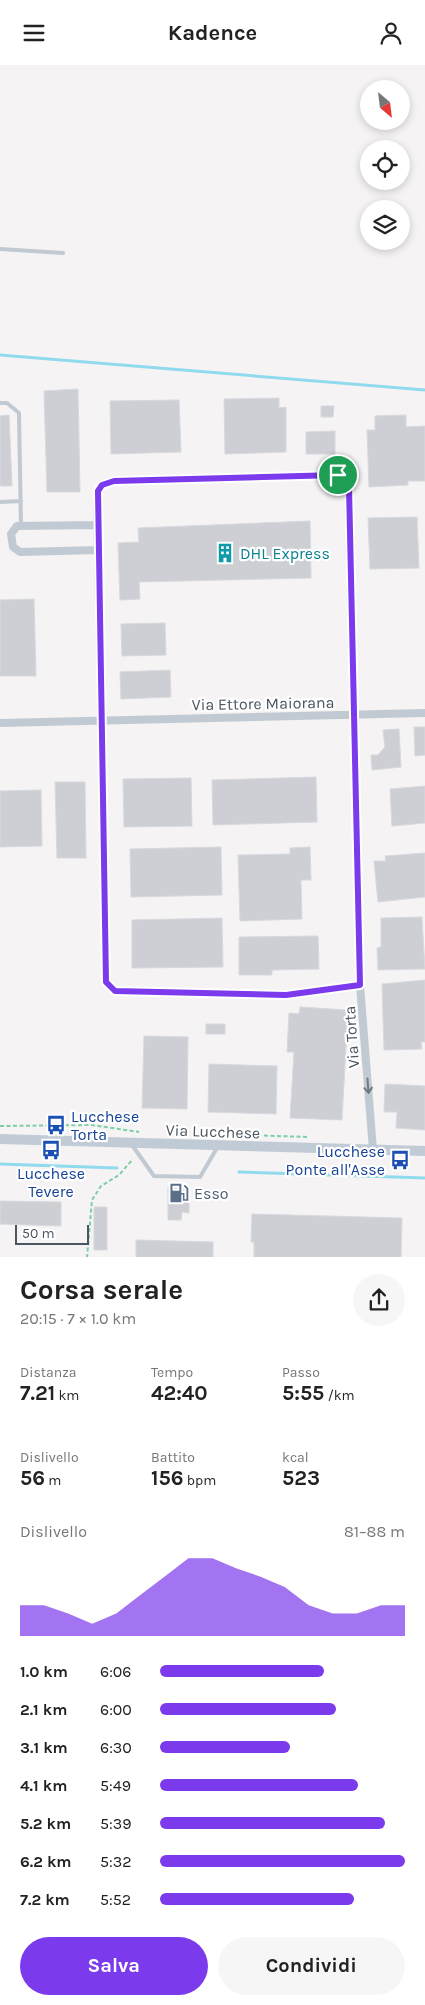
<!DOCTYPE html>
<html lang="it">
<head>
<meta charset="utf-8">
<style>
	body { margin:0; font-family:Karla,sans-serif; background:#f6f6f6; color:#222; height:100vh; display:flex; flex-direction:column; font-size:19px; white-space:nowrap }
	* { box-sizing:border-box; margin:0 }
	p { font-size:16px; color:#767676 }
	.icon { flex:none; width:28px; height:28px; fill:none; stroke:currentColor; stroke-width:2; stroke-linecap:round; stroke-linejoin:round }
	.map { position:relative; height:1192px; overflow:hidden }
	.details { display:flex; flex-direction:column; background:#fff; flex:1 }
	.details>* { flex:none }
	.needle { width:32px; rotate:152deg }
	.controls { position:absolute; left:360px; top:15px; display:grid; gap:10px }
	.controls a { display:grid; place-items:center; width:50px; height:50px; border-radius:50%; background:#fff; box-shadow:0 2px 8px #0003; font-size:25px }
	.scale { position:absolute; left:15px; bottom:12px; width:74px; box-sizing:border-box; padding-left:5px; border:2px solid #4a5661; border-top:0; font-size:14px; line-height:18px; white-space:nowrap; color:#4a5661; -webkit-text-stroke:4px #fff; paint-order:stroke }
	.pin { position:absolute; display:grid; place-items:center; width:42px; height:42px; color:#fff; margin:-21px; border:2px solid #fff; border-radius:50%; box-shadow:0 1px 5px #0007 }
	.round { display:grid; place-items:center; flex:none; width:52px; height:52px; border-radius:26px; background:#f6f6f6 }
	.head { display:flex; align-items:center; justify-content:space-between; height:85px; padding:0 20px }
	h1 { font-size:28px; font-weight:700; line-height:38px }
	.figures { display:grid; grid-template-columns:repeat(3,1fr); gap:8px; height:85px; padding:5px 20px }
	.figures div { display:grid; align-content:center }
	.figures b { font-size:21px; font-weight:700 }
	.figures small { font-size:14px; font-weight:400 }
	.figures p { font-size:14px }
	.chart { height:140px; padding:10px 20px }
	.chart p { display:flex; justify-content:space-between }
	.chart svg { width:100%; height:90px; margin-top:5px; fill:#7c3aed; opacity:.7 }
	.action { display:flex; gap:10px; margin-top:auto; padding:10px 20px }
	.action a { flex:1; height:58px; border-radius:30px; background:#7c3aed; color:#fff; font-size:20px; font-weight:700; line-height:58px; text-align:center }
	.action a+a { background:#f6f6f6; color:#222 }
	ul { padding:0 20px; list-style:none; font-size:16px }
	li { display:grid; grid-template-columns:80px 60px 1fr; align-items:center; height:38px }
	li i { height:12px; border-radius:6px; background:#7c3aed }
	header { display:flex; justify-content:space-between; align-items:center; height:65px; padding:0 20px; background:#fff; font-size:22px; font-weight:700 }
	.map>svg:first-child { display:block }
	.lines { fill:none; stroke-linecap:round; stroke-linejoin:round }
	.stream { stroke:#90daee; stroke-width:3 }
	.building { fill:#cdcfd5; stroke:#d7d9de }
	.path { stroke:#7ad0a6; stroke-width:2; stroke-dasharray:4 2.5; stroke-linecap:butt }
	.lane { stroke:#c1cad2; stroke-width:4 }
	.street { stroke:#c1cad2; stroke-width:8 }
	.secondary { stroke:#c1cbd6; stroke-width:10 }
	.oneway { stroke:#6e7983 }
	.route-casing { stroke:#fff; stroke-width:10 }
	.route { stroke:#7c3aed; stroke-width:6 }
	.labels { text-anchor:middle; stroke-width:4.5; stroke-linejoin:round; paint-order:stroke }
	.culture-label { font-size:16px; fill:#0d838f; stroke:#fff; text-anchor:start }
	.street-label { font-size:16px; fill:#4a5661; stroke:#fff }
	.transit-label { font-size:16px; fill:#164399; stroke:#fff; text-anchor:start }
	.service-label { font-size:16px; fill:#4e5e75; stroke:#fff; text-anchor:start }
</style>
</head>
<body>
<header><svg class="icon" aria-label="menu" viewBox="0 0 24 24"><path d="M4 6h16M4 12h16M4 18h16"/></svg>Kadence<svg class="icon" aria-label="person" viewBox="0 0 24 24"><circle cx="12" cy="8" r="4"/><path d="M4 21q1-7 8-7t8 7"/></svg></header>
<div class="map">
<svg width="425" height="1193" viewBox="0 0 425 1193">
	<rect width="100%" height="100%" fill="#f5f3f3"/>
	<g class="lines">
		<!-- stream -->
		<path class="stream" d="M 0,290 L 425,325
			M 0,1099 L 117,1103
			M 239,1107 L 425,1113"/>
	</g>
	<!-- building -->
	<path class="building" d="M 78,324 L 80,427 L 47,427 L 44,326 Z
		M 279,333 L 279,343 L 286,342 L 286,387 L 225,389 L 224,334 Z
		M 179,335 L 181,387 L 111,389 L 110,336 Z
		M 321,341 L 334,341 L 333,352 L 321,352 Z
		M 9,350 L 12,421 L 0,421 L 0,351 Z
		M 406,350 L 406,362 L 425,361 L 425,416 L 408,416 L 408,420 L 369,422 L 367,365 L 375,365 L 375,351 Z
		M 335,366 L 335,389 L 306,389 L 306,367 Z
		M 417,452 L 419,503 L 370,504 L 368,453 Z
		M 310,456 L 311,513 L 139,517 L 140,534 L 120,535 L 118,478 L 139,477 L 138,463 Z
		M 34,534 L 36,611 L 0,611 L 0,535 Z
		M 165,558 L 166,590 L 122,591 L 121,559 Z
		M 170,605 L 171,632 L 121,634 L 120,607 Z
		M 414,662 L 425,662 L 425,690 L 415,691 Z
		M 399,664 L 401,702 L 372,705 L 371,690 L 378,690 L 385,682 L 383,665 Z
		M 316,712 L 317,757 L 213,760 L 212,715 Z
		M 191,713 L 192,761 L 124,762 L 123,714 Z
		M 55,717 L 85,717 L 86,793 L 57,793 Z
		M 425,721 L 425,758 L 392,761 L 390,724 Z
		M 41,725 L 42,781 L 0,782 L 0,726 Z
		M 221,782 L 222,830 L 131,832 L 130,784 Z
		M 310,782 L 311,815 L 301,815 L 302,854 L 240,856 L 238,790 L 290,789 L 290,783 Z
		M 425,788 L 425,832 L 378,837 L 374,796 L 386,796 L 385,791 Z
		M 422,852 L 425,904 L 378,905 L 377,883 L 381,882 L 381,853 Z
		M 222,853 L 223,902 L 132,903 L 132,855 Z
		M 318,871 L 319,904 L 272,905 L 272,910 L 239,910 L 239,872 Z
		M 425,915 L 425,977 L 421,977 L 422,984 L 384,985 L 382,919 Z
		M 300,942 L 348,945 L 342,1055 L 290,1053 L 294,987 L 287,987 L 289,948 L 299,949 Z
		M 206,959 L 225,959 L 225,969 L 206,969 Z
		M 144,971 L 188,972 L 187,1044 L 142,1043 Z
		M 209,999 L 277,1001 L 276,1049 L 208,1047 Z
		M 385,1019 L 425,1021 L 425,1065 L 396,1063 L 397,1047 L 384,1047 Z
		M 168,1122 L 189,1122 L 189,1148 L 182,1147 L 181,1155 L 168,1155 Z
		M 0,1136 L 61,1137 L 61,1161 L 0,1159 Z
		M 94,1142 L 107,1142 L 107,1185 L 94,1185 Z
		M 252,1149 L 402,1153 L 401,1193 L 254,1193 L 254,1177 L 251,1177 Z
		M 136,1175 L 213,1177 L 213,1193 L 136,1193 Z"/>
	<g class="lines">
		<!-- path -->
		<path class="path" d="M 0,1061 L 92,1060 L 139,1067
			M 212,1069 L 309,1072
			M 87,1193 L 92,1135 L 101,1121 L 119,1110 L 133,1094"/>
		<!-- lane -->
		<path class="lane" d="M 0,184 L 63,188
			M 0,338 L 7,338 L 19,348 L 21,461
			M 0,437 L 21,436
			M 132,1080 L 154,1111 L 200,1112 L 217,1083"/>
		<!-- street -->
		<path class="street" d="M 98,460 L 17,461 L 11,469 L 13,482 L 20,487 L 98,485
			M 0,658 L 425,648
			M 360,920 L 286,930 L 115,926 L 106,917 L 97,438 L 97,426 L 105,418 L 114,416 L 334,410 L 342,412 L 348,417 L 360,920 L 373,1085"/>
		<!-- secondary -->
		<path class="secondary" d="M 0,1074 L 425,1086"/>
	</g>
	<!-- one-way arrows -->
	<defs><path id="oneway-shaft" d="M-6 0H5M1.5-3L5.5 0L1.5 3" fill="none" stroke-width="1.6" stroke-linecap="round" stroke-linejoin="round" transform="scale(1.25)"/></defs>
	<use class="oneway" href="#oneway-shaft" transform="translate(368 1021) rotate(86)"/>
	<g class="lines">
		<defs>
			<path id="route" d="M 338,410 L 346,414 L 349,422 L 360,920 L 286,930 L 115,926 L 106,917 L 98,426 L 102,420 L 114,416 Z"/>
		</defs>
		<!-- route casing -->
		<use href="#route" class="route-casing"/>
		<!-- route -->
		<use href="#route" class="route"/>
	</g>
	<!-- icons -->
	<defs>
		<symbol id="building-bare" viewBox="-9 -9 18 18"><path d="M-4-6H4V6H1V3H-1V6H-4ZM-2.5-4.3h1.7v1.8h-1.7ZM.8-4.3h1.7v1.8H.8ZM-2.5-1h1.7V.8h-1.7ZM.8-1h1.7V.8H.8Z" fill="#0f9aa8" stroke="#fff" stroke-width="2.5" paint-order="stroke"/></symbol>
		<symbol id="bus-bare" viewBox="-9 -9 18 18"><path d="M-5-6H5V4H4V6H2V4H-2V6H-4V4H-5ZM-3.5-4V0h7V-4ZM-3.5 1.2v1.5H-2V1.2ZM2 1.2v1.5H3.5V1.2Z" fill="#1a4fb4" stroke="#fff" stroke-width="2.5" paint-order="stroke"/></symbol>
		<symbol id="fuel-bare" viewBox="-9 -9 18 18"><path d="M-5.5-6h7V0h2V4h1.3V-2.5L3-4.5l.8-.8L6-3V5H2.5V1h-1V6h-7ZM-4.2-4.7v3.2H.2V-4.7Z" fill="#5c6f8a" stroke="#fff" stroke-width="2.5" paint-order="stroke"/></symbol>
	</defs>
	<g fill-rule="evenodd">
		<use href="#building-bare" x="211" y="474" width="28" height="28"/>
		<use href="#bus-bare" x="42" y="1046" width="28" height="28"/>
		<use href="#bus-bare" x="37" y="1071" width="28" height="28"/>
		<use href="#bus-bare" x="386" y="1081" width="28" height="28"/>
		<use href="#fuel-bare" x="165" y="1114" width="28" height="28"/>
	</g>
	<g class="labels">
		<!-- culture labels -->
		<g class="culture-label">
			<text x="240" y="494">DHL Express</text>
		</g>
		<!-- street labels -->
		<g class="street-label">
			<text transform="translate(263 638) rotate(-1)" y="6">Via Ettore Maiorana</text>
			<text transform="translate(351 972) rotate(-94)" y="6">Via Torta</text>
			<text transform="translate(213 1066) rotate(2)" y="6">Via Lucchese</text>
		</g>
		<!-- transit labels -->
		<g class="transit-label">
			<text x="71" y="1057">Lucchese<tspan x="71" dy="18">Torta</tspan></text>
			<text x="385" y="1092" text-anchor="end">Lucchese<tspan x="385" dy="18">Ponte all'Asse</tspan></text>
			<text x="51" y="1114" text-anchor="middle">Lucchese<tspan x="51" dy="18">Tevere</tspan></text>
		</g>
		<!-- service labels -->
		<g class="service-label">
			<text x="194" y="1134">Esso</text>
		</g>
	</g>
</svg>
<div class="controls">
<a><svg class="needle" viewBox="-14 -14 28 28"><path d="M0-13l5 13h-10z" fill="#e53935"/><path d="M0 13l5-13h-10z" fill="#767676"/></svg></a>
<a><svg class="icon" aria-label="locate" viewBox="0 0 24 24"><circle cx="12" cy="12" r="6"/><path d="M12 2v4M12 18v4M2 12h4M18 12h4"/></svg></a>
<a><svg class="icon" aria-label="layers" viewBox="0 0 24 24"><path d="M12 4l9 5-9 5-9-5zM3 14l9 5 9-5"/></svg></a>
</div>
<div class="scale">50 m</div>
<div class="pin" style="left:338px;top:410px;background:#1e9e55"><svg class="icon" aria-label="arrive" viewBox="0 0 24 24"><path d="M6 21V4h12l-3 4 3 4H6"/></svg></div>
</div>
<section class="details">
<div class="head"><div><h1>Corsa serale</h1><p>20:15 · 7 × 1.0 km</p></div><a class="round"><svg class="icon" aria-label="share" viewBox="0 0 24 24"><path d="M12 15V3M7 8l5-5 5 5M5 13v7h14v-7"/></svg></a></div>
<div class="figures">
<div><p>Distanza</p><b>7.21<small> km</small></b></div>
<div><p>Tempo</p><b>42:40</b></div>
<div><p>Passo</p><b>5:55<small> /km</small></b></div>
</div>
<div class="figures">
<div><p>Dislivello</p><b>56<small> m</small></b></div>
<div><p>Battito</p><b>156<small> bpm</small></b></div>
<div><p>kcal</p><b>523</b></div>
</div>
<div class="chart"><p><span>Dislivello</span>81–88 m</p>
<svg viewBox="0 0 160 44" preserveAspectRatio="none"><path d="M0 44V29L10 29L20 33L30 38L40 33L50 24L60 15L70 6L80 6L90 11L100 15L110 20L120 29L130 33L140 33L150 29L160 29V44z"/></svg>
</div>
<ul>
<li><b>1.0 km</b>6:06<i style="width:67%"></i></li>
<li><b>2.1 km</b>6:00<i style="width:72%"></i></li>
<li><b>3.1 km</b>6:30<i style="width:53%"></i></li>
<li><b>4.1 km</b>5:49<i style="width:81%"></i></li>
<li><b>5.2 km</b>5:39<i style="width:92%"></i></li>
<li><b>6.2 km</b>5:32<i style="width:100%"></i></li>
<li><b>7.2 km</b>5:52<i style="width:79%"></i></li>
</ul>
<div class="action"><a>Salva</a><a>Condividi</a></div>
</section>
</body>
</html>
